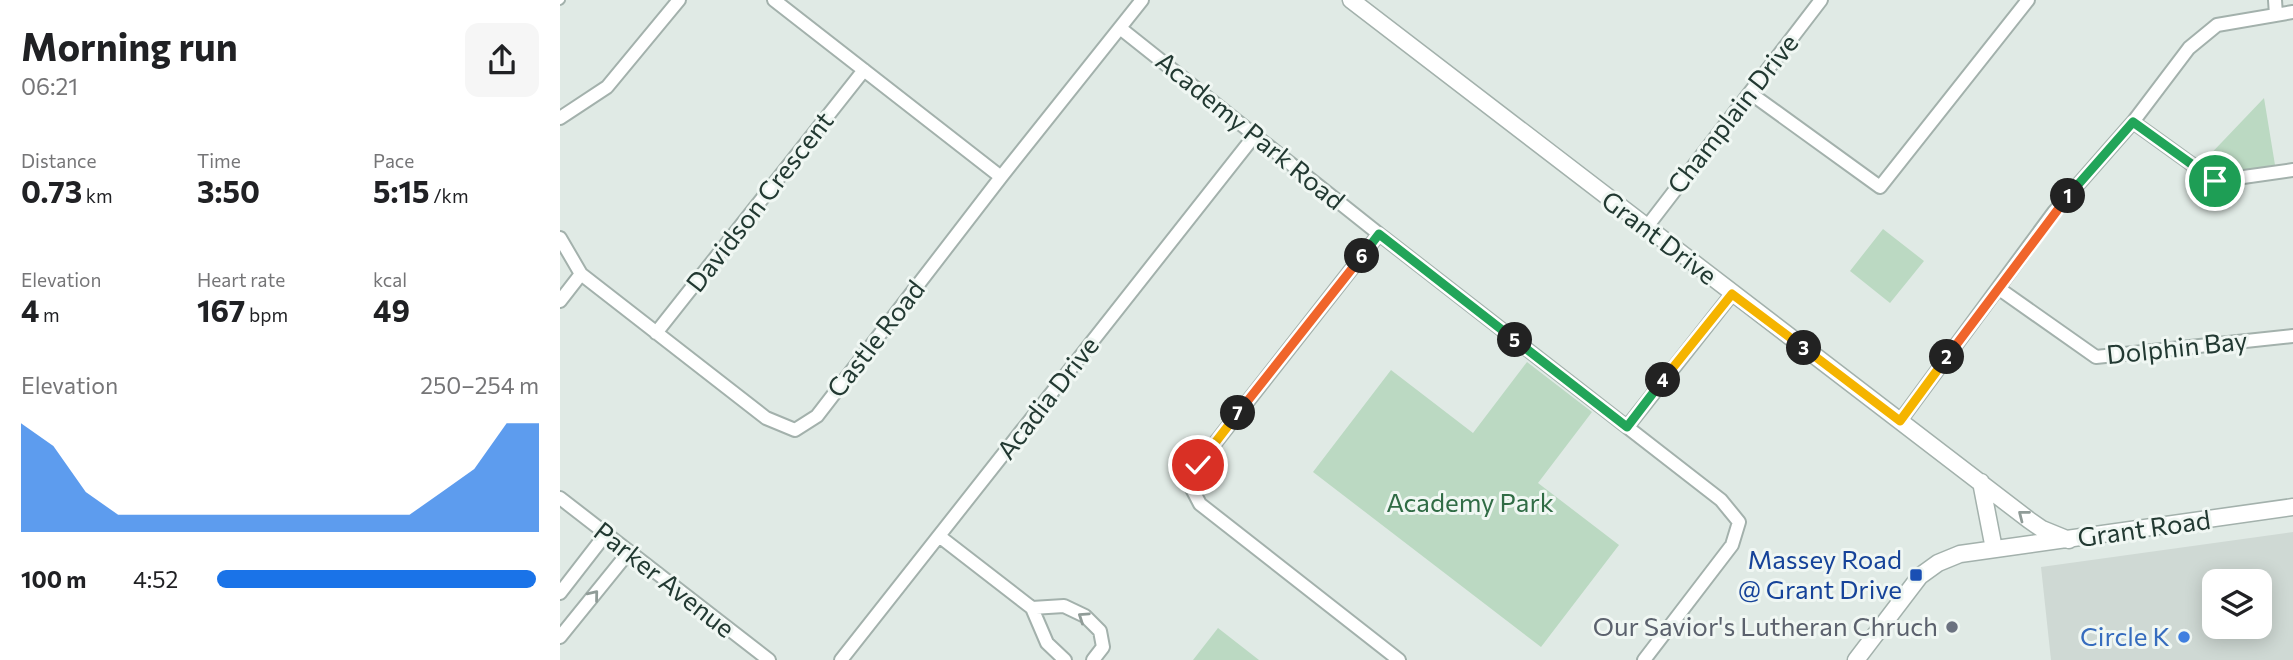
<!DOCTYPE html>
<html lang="en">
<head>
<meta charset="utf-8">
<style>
	body { margin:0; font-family:Commissioner,sans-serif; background:#f6f6f6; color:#202124; height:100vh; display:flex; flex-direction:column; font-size:26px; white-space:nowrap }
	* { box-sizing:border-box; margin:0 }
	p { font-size:23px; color:#757577 }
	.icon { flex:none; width:38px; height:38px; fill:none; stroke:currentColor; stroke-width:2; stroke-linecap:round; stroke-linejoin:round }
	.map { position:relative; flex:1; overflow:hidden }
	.details { display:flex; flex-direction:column; background:#fff; width:560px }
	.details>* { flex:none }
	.buttons { position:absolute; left:1642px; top:569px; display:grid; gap:14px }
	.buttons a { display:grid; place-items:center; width:70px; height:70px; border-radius:14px; background:#fff; box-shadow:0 4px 18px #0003; font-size:35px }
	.pin { position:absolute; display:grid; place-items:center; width:60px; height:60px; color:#fff; margin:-30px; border:4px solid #fff; border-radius:50%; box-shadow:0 2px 7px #0007 }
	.km { position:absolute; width:35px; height:35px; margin:-18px; border-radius:50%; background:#222; color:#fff; font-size:19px; line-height:35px; text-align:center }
	.round { display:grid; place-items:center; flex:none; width:74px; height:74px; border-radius:14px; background:#f6f6f6 }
	.head { display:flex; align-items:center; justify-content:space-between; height:119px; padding:0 21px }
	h1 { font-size:38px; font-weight:700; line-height:52px }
	.figures { display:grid; grid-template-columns:repeat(3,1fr); gap:10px; height:119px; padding:7px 21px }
	.figures div { display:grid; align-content:center }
	.figures b { font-size:30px; font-weight:700 }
	.figures small { font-size:19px; font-weight:400 }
	.figures p { font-size:19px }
	.chart { height:196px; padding:14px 21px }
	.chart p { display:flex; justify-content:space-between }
	.chart svg { width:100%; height:126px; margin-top:7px; fill:#1a73e8; opacity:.7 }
	ul { padding:0 21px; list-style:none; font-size:23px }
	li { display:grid; grid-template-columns:112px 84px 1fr; align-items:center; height:52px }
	li i { height:18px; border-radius:9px; background:#1a73e8 }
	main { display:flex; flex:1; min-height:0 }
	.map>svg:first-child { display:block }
	.built { fill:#cfd9d4; fill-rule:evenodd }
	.green { fill:#bbd9c2 }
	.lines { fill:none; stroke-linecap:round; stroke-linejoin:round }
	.service-casing { stroke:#a3b1ac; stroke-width:10 }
	.minor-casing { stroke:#a3b1ac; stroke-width:16 }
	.tertiary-casing { stroke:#a3b1ac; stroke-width:19 }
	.service { stroke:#fff; stroke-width:6 }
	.minor { stroke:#fff; stroke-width:12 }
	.tertiary { stroke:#fff; stroke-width:16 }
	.oneway { stroke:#909c98 }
	.split-1-casing { stroke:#fff; stroke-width:14 }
	.split-2-casing { stroke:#fff; stroke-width:14 }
	.split-3-casing { stroke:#fff; stroke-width:14 }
	.split-4-casing { stroke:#fff; stroke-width:14 }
	.split-5-casing { stroke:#fff; stroke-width:14 }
	.split-6-casing { stroke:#fff; stroke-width:14 }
	.split-7-casing { stroke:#fff; stroke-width:14 }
	.split-8-casing { stroke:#fff; stroke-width:14 }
	.split-1 { stroke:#22a559; stroke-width:9 }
	.split-2 { stroke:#f0652b; stroke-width:9 }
	.split-3 { stroke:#f5b400; stroke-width:9 }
	.split-4 { stroke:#f5b400; stroke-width:9 }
	.split-5 { stroke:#22a559; stroke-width:9 }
	.split-6 { stroke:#22a559; stroke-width:9 }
	.split-7 { stroke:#f0652b; stroke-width:9 }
	.split-8 { stroke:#f5b400; stroke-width:9 }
	.transit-dot { fill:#1a4fb4; stroke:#f0f7f3; stroke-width:2.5 }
	.worship-dot { fill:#6b7280; stroke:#f0f7f3; stroke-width:2.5 }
	.shop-dot { fill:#3f7fe0; stroke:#f0f7f3; stroke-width:2.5 }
	.labels { text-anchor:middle; stroke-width:6; stroke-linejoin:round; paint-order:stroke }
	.street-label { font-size:26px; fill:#223932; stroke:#f0f7f3 }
	.park-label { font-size:26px; fill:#306c45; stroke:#f0f7f3 }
	.transit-label { font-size:26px; fill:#164399; stroke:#f0f7f3; text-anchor:end }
	.worship-label { font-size:26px; fill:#5b616d; stroke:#f0f7f3; text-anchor:end }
	.shop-label { font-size:26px; fill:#366cbe; stroke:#f0f7f3; text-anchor:end }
</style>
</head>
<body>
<main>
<section class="details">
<div class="head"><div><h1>Morning run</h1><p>06:21</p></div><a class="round"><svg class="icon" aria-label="share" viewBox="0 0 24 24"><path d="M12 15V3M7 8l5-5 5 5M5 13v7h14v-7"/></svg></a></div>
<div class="figures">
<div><p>Distance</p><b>0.73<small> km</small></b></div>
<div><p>Time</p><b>3:50</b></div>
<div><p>Pace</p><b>5:15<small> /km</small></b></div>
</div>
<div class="figures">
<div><p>Elevation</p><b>4<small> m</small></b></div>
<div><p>Heart rate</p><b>167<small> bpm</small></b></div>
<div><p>kcal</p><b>49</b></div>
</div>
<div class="chart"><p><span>Elevation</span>250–254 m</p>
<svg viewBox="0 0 160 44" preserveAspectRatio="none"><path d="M0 44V6L10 14L20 30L30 38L40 38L50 38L60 38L70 38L80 38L90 38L100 38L110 38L120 38L130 30L140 22L150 6L160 6V44z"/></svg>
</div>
<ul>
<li><b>100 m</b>4:52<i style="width:99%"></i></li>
</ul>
</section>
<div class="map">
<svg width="1733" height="660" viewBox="0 0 1733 660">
	<rect width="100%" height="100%" fill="#e0eae5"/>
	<!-- built -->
	<path class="built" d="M 1733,532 L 1733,660 L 1491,660 L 1481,567 ZM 1654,581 L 1699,581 L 1699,626 L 1654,626 Z"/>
	<!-- green -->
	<path class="green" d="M 1704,98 L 1715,165 L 1657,174 L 1642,163 Z
		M 1323,229 L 1364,261 L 1330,303 L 1290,271 Z
		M 967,362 L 1032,412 L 978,483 L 1059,545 L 981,647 L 753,472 L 831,370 L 913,433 Z
		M 658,628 L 699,660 L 633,660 Z"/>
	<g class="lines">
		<defs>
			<path id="service" d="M 0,1 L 1,0"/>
			<path id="minor" d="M 214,0 L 441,177
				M 1715,0 L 1716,15
				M 560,28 L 819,234
				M 1190,93 L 1320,187 L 1468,0
				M 0,118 L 47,87 L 119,0
				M 1573,122 L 1655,181 L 1733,170
				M 1086,228 L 1261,0
				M 0,238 L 21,274 L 206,418 L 235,430 L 257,416 L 441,177 L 582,0
				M 1438,288 L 1536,357 L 1733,336
				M 0,301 L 21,274
				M 96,333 L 304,70
				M 1340,421 L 1494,212 L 1573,122 L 1629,48 L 1657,25 L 1733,12
				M 1067,427 L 1172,294
				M 0,498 L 209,660
				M 379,536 L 472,608 L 487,643 L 505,660
				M 0,593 L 45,535
				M 472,608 L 504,606 L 525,616 L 540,631 L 543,647 L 533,660
				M 0,637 L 68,553
				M 281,660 L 695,135
				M 839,660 L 640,504 L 629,483 L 641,461 L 819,234 L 1161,500 L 1179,522 L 1172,545 L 1084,660"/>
			<path id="tertiary" d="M 791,0 L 1469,520 L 1482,529 L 1509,540
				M 1421,482 L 1434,549
				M 1296,660 L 1360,576 L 1378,563 L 1400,554 L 1733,507"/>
		</defs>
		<!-- service casing -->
		<use href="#service" class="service-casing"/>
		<!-- minor casing -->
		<use href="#minor" class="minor-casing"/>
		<!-- tertiary casing -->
		<use href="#tertiary" class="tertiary-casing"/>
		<!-- service -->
		<use href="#service" class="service"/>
		<!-- minor -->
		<use href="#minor" class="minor"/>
		<!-- tertiary -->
		<use href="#tertiary" class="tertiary"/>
	</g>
	<!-- one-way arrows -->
	<defs><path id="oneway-chevron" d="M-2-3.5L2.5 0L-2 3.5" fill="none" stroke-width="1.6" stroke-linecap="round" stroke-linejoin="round" transform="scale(1.75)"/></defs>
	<g class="oneway">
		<use href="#oneway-chevron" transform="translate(1463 515) rotate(-142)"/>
		<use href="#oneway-chevron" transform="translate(34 595) rotate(-51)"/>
		<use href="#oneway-chevron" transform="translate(523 617) rotate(-146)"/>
	</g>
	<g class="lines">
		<defs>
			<path id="split-1" d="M 1508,196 L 1573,122 L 1655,181"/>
			<path id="split-2" d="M 1387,357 L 1508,196"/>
			<path id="split-3" d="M 1244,348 L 1340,421 L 1387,357"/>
			<path id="split-4" d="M 1103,380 L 1172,294 L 1244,348"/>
			<path id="split-5" d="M 955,340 L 1067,427 L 1103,380"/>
			<path id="split-6" d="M 802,256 L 819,234 L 955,340"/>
			<path id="split-7" d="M 678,413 L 802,256"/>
			<path id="split-8" d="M 638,465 L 678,413"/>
		</defs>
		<!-- split-1 casing -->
		<use href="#split-1" class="split-1-casing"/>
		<!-- split-2 casing -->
		<use href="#split-2" class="split-2-casing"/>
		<!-- split-3 casing -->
		<use href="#split-3" class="split-3-casing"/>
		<!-- split-4 casing -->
		<use href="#split-4" class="split-4-casing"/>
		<!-- split-5 casing -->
		<use href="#split-5" class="split-5-casing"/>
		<!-- split-6 casing -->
		<use href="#split-6" class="split-6-casing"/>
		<!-- split-7 casing -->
		<use href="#split-7" class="split-7-casing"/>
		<!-- split-8 casing -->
		<use href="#split-8" class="split-8-casing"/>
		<!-- split-1 -->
		<use href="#split-1" class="split-1"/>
		<!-- split-2 -->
		<use href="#split-2" class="split-2"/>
		<!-- split-3 -->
		<use href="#split-3" class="split-3"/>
		<!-- split-4 -->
		<use href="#split-4" class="split-4"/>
		<!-- split-5 -->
		<use href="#split-5" class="split-5"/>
		<!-- split-6 -->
		<use href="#split-6" class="split-6"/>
		<!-- split-7 -->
		<use href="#split-7" class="split-7"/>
		<!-- split-8 -->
		<use href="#split-8" class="split-8"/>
	</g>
	<!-- markers -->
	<rect class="transit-dot" x="1349" y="568" width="14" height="14" rx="3.5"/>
	<circle class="worship-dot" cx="1392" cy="627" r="7"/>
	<circle class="shop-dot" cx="1624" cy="637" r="7"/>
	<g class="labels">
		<!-- street labels -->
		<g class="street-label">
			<text transform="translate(1173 114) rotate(-52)" y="9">Champlain Drive</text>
			<text transform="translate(690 131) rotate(39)" y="9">Academy Park Road</text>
			<text transform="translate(200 202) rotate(-52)" y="9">Davidson Crescent</text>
			<text transform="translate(1099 238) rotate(37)" y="9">Grant Drive</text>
			<text transform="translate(316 339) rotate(-52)" y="9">Castle Road</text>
			<text transform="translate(1617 348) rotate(-6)" y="9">Dolphin Bay</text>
			<text transform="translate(488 398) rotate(-52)" y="9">Acadia Drive</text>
			<text transform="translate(1584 529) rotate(-8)" y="9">Grant Road</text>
			<text transform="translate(104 580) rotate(38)" y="9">Parker Avenue</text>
		</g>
		<!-- park labels -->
		<g class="park-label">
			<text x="910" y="512">Academy Park</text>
		</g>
		<!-- transit labels -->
		<g class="transit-label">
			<text x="1342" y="569">Massey Road<tspan x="1342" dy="30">@ Grant Drive</tspan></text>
		</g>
		<!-- worship labels -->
		<g class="worship-label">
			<text x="1378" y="636">Our Savior's Lutheran Chruch</text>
		</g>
		<!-- shop labels -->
		<g class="shop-label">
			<text x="1610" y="646">Circle K</text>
		</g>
	</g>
</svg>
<div class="buttons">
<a><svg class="icon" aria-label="layers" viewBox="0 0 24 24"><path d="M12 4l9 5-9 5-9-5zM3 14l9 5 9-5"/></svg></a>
</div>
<div class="pin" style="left:1655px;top:181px;background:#1e9e55"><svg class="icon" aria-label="arrive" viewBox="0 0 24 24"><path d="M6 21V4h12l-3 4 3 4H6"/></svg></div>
<div class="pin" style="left:638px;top:465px;background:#d93025"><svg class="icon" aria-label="check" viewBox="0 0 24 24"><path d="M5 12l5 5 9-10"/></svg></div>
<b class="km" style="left:1508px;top:196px">1</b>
<b class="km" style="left:1387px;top:357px">2</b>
<b class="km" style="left:1244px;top:348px">3</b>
<b class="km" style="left:1103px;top:380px">4</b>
<b class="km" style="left:955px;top:340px">5</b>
<b class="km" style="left:802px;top:256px">6</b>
<b class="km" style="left:678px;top:413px">7</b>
</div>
</main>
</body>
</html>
